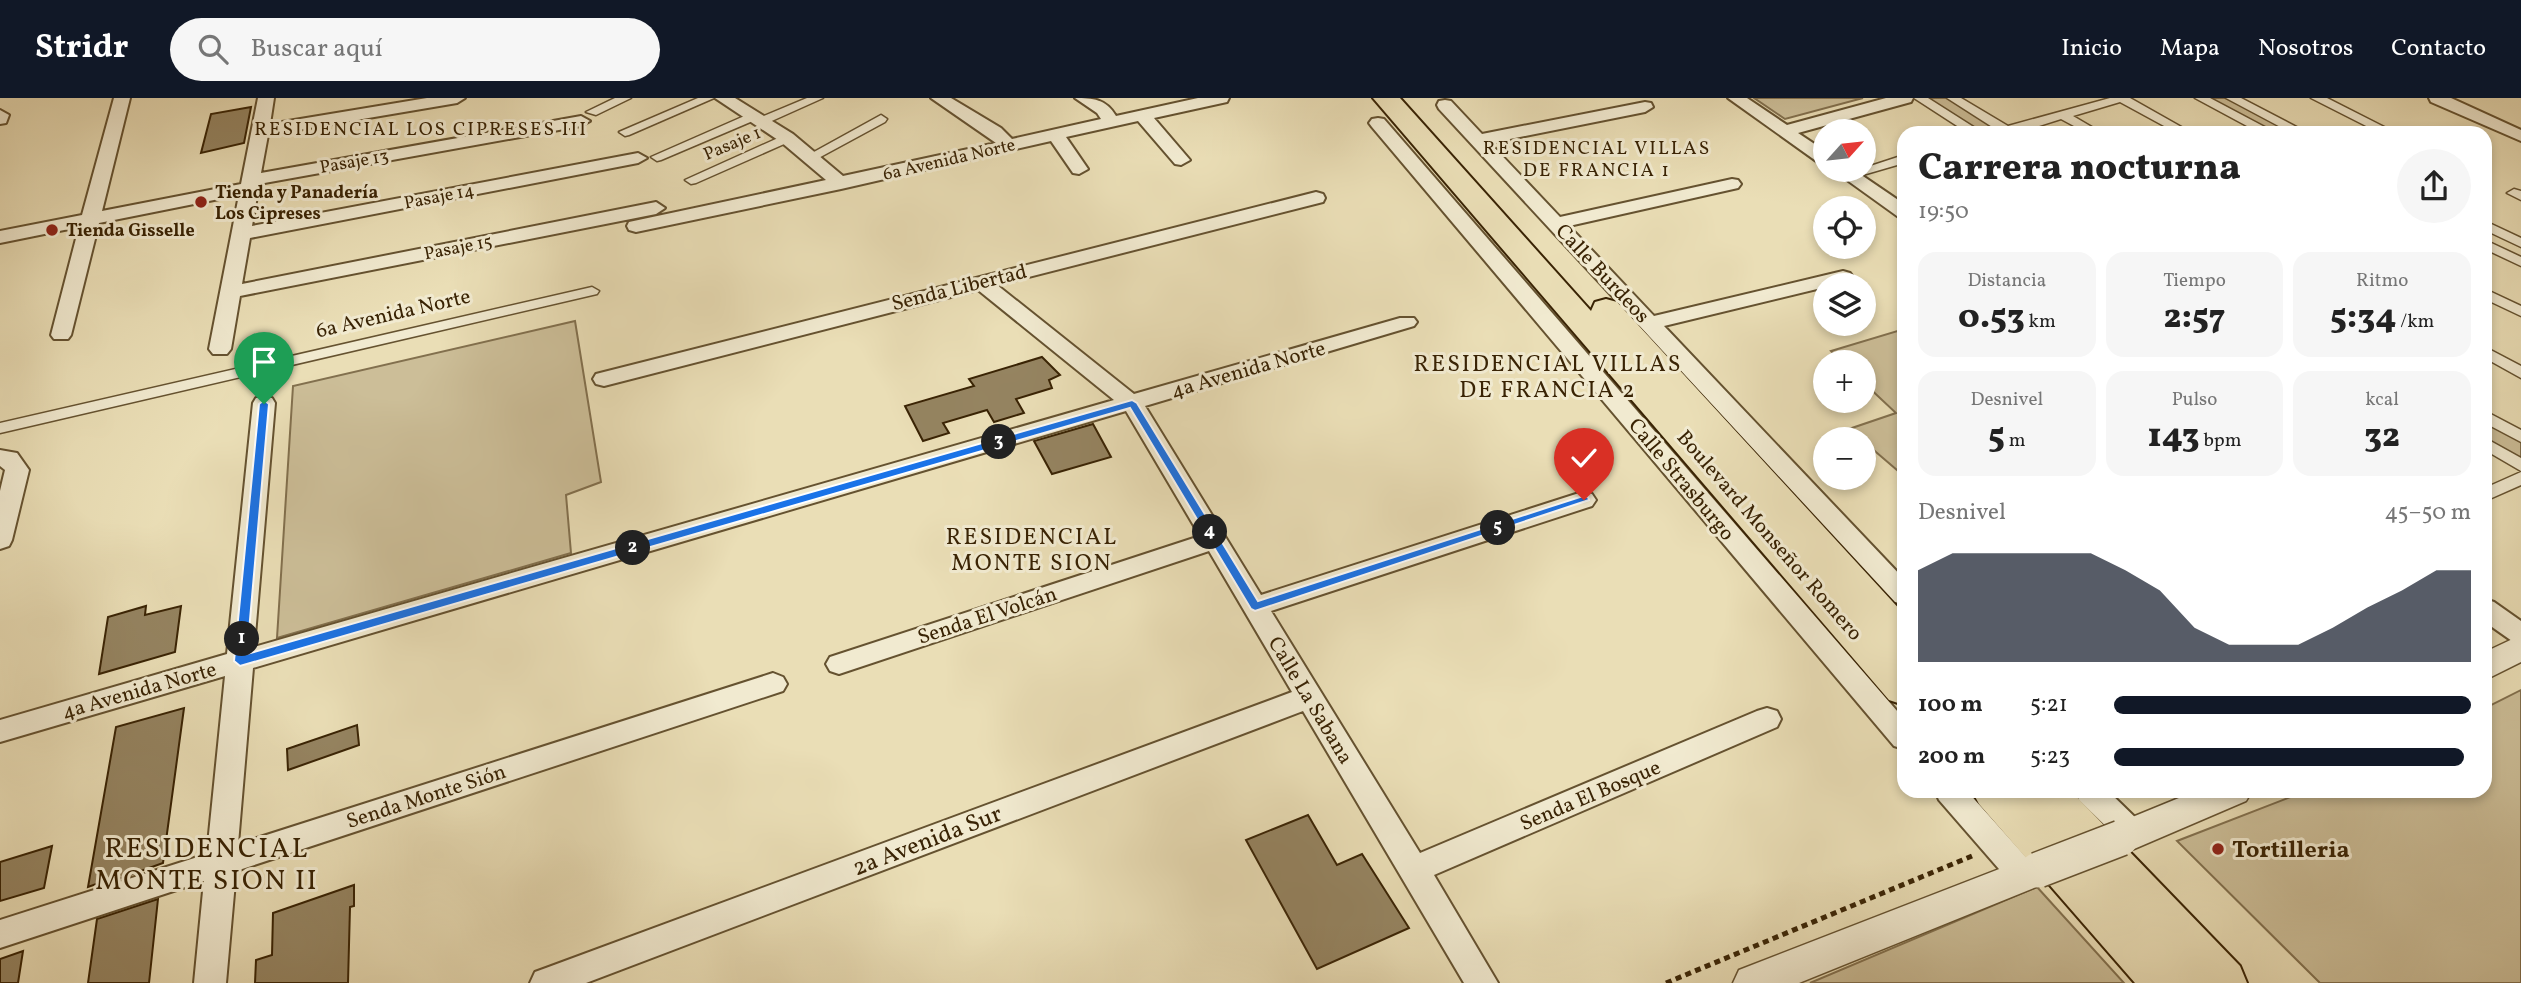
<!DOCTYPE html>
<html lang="es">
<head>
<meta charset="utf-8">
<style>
	body { margin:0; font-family:Vollkorn,serif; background:#f6f6f6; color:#222; height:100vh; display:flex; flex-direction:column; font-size:26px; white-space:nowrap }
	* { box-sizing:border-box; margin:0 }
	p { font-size:23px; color:#767676 }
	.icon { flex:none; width:38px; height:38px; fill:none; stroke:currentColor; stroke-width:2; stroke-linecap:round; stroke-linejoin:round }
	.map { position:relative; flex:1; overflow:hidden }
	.details { position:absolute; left:1897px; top:28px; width:595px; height:672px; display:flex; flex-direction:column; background:#fff; border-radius:21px; box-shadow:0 4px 10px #0003 }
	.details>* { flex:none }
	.needle { width:46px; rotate:63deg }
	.fabs { position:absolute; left:1813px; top:21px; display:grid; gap:14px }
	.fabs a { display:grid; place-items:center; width:63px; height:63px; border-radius:50%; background:#fff; box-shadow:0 4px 10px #0003; font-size:35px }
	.pin { position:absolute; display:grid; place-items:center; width:60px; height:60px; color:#fff; margin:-72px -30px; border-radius:50% 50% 50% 0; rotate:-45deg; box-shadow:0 0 7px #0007 }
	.pin .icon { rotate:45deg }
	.km { position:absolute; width:35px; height:35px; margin:-18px; border-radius:50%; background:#222; color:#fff; font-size:19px; line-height:35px; text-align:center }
	.round { display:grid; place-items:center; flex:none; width:74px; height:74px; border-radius:37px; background:#f6f6f6 }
	.head { display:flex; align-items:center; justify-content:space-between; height:119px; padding:0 21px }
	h1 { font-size:38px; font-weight:800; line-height:52px }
	.figures { display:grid; grid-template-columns:repeat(3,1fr); gap:10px; height:119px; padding:7px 21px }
	.figures div { display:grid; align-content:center; border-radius:18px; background:#f6f6f6; text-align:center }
	.figures b { font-size:35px; font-weight:800 }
	.figures small { font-size:19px; font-weight:400 }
	.figures p { font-size:19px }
	.chart { height:196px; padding:14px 21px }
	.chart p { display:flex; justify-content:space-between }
	.chart svg { width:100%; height:126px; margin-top:7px; fill:#111827; opacity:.7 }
	ul { padding:0 21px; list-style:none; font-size:23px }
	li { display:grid; grid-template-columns:112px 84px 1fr; align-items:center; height:52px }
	li i { height:18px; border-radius:9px; background:#111827 }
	header { display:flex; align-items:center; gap:42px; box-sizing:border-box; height:98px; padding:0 35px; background:#111827; color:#fff }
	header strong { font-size:33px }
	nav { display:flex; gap:38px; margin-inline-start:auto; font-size:24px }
	.search { width:490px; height:63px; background:#f6f6f6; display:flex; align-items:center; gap:18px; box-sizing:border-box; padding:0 24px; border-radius:38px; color:#767676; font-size:26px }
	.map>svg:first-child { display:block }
	.green { fill:#ccbe98; stroke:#82704e; stroke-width:2 }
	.building { fill:#958461; stroke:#392304; stroke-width:2 }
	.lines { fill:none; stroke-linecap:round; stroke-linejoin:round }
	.pedestrian-casing { stroke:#655230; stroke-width:3 }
	.minor-casing { stroke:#655230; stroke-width:4 }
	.tertiary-casing { stroke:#655230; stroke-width:3 }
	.trunk-casing { stroke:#392304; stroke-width:4 }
	.path { stroke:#392304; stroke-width:5; stroke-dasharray:6 4.5; stroke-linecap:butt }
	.pedestrian { fill:#f1ead0; fill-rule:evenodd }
	.minor { fill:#f1ead0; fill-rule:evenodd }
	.tertiary { fill:#f1ead0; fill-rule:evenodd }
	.trunk { fill:#eadeb6; fill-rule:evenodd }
	.tertiary-bridge-casing { stroke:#655230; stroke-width:38; stroke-linecap:butt }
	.tertiary-bridge { stroke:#f1ead0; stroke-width:35 }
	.route { fill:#1a73e8; stroke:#fff; stroke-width:2 }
	.poi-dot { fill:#8f2418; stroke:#f1ead0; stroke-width:2.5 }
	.labels { text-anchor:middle; stroke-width:6; stroke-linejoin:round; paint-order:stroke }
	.far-street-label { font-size:18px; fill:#392304; stroke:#f1ead0 }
	.far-poi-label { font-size:18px; font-weight:bold; fill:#392304; stroke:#f1ead0; text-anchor:start }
	.far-neighbourhood-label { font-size:19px; letter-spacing:2px; fill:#392304; stroke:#f1ead0 }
	.street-label { font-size:21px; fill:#392304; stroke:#f1ead0 }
	.neighbourhood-label { font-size:23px; letter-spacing:2px; fill:#392304; stroke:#f1ead0 }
	.near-street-label { font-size:24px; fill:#392304; stroke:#f1ead0 }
	.near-poi-label { font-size:24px; font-weight:bold; fill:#392304; stroke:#f1ead0; text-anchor:start }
	.near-neighbourhood-label { font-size:28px; letter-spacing:2px; fill:#392304; stroke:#f1ead0 }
</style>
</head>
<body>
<header>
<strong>Stridr</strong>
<div class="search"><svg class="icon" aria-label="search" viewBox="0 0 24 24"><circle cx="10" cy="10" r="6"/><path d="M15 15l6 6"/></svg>Buscar aquí</div>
<nav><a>Inicio</a><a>Mapa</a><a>Nosotros</a><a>Contacto</a></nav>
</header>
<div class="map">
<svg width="2521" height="885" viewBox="0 0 2521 885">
	<rect width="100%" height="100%" fill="#eadeb6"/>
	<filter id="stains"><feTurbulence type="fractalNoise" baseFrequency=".00286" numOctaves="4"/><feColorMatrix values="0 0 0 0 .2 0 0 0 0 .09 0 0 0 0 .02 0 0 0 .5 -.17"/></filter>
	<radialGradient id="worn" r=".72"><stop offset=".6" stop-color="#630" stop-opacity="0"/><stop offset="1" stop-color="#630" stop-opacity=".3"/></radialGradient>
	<!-- green -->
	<path class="green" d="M 1754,0 L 1863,0 L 1785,21 Z
		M 1927,0 L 1953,0 L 2011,35 L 1977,35 Z
		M 2202,0 L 2232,0 L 2302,35 L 2270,35 Z
		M 575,223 L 601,384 L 566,397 L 571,455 L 277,540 L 293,288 Z
		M 1904,231 L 1904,378 L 1849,331 L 1896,315 L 1864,285 L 1864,264 L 1842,264 L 1831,253 Z
		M 2485,318 L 2521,339 L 2521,367 L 2485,345 Z
		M 2521,592 L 2521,885 L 2320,885 L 2177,743 L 2306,693 L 2485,693 L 2485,610 Z
		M 2037,789 L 2124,885 L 1810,885 Z"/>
	<!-- building -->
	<path class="building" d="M 251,9 L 244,45 L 201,55 L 211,16 Z
		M 1042,259 L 1060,277 L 1049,282 L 1052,290 L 1016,301 L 1024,315 L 994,324 L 987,312 L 943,325 L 949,335 L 923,343 L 905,308 L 974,288 L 969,281 Z
		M 1093,326 L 1111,359 L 1052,376 L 1034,343 Z
		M 146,508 L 145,517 L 181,508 L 175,554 L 99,576 L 108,519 Z
		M 184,610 L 163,765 L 102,787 L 102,784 L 88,789 L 116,629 Z
		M 357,627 L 359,647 L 288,672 L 287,651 Z
		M 1308,717 L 1337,767 L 1362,756 L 1409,830 L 1317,871 L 1246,742 Z
		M 52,748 L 44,790 L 0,803 L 0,764 Z
		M 354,787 L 354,808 L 350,809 L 348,885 L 255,885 L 256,862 L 272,857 L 273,815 Z
		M 158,801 L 149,885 L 88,885 L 97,821 Z
		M 23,853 L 18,885 L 0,885 L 0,861 Z"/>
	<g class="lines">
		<defs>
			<path id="pedestrian" d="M 615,0 L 631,0 L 596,17 L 586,14 Z
				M 698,0 L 714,0 L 629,37 L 625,38 L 619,34 Z
				M 807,0 L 823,0 L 765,26 L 757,26 L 755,22 L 661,62 L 657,63 L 651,59 L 749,16 L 757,16 L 759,20 Z
				M 1914,0 L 1928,0 L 1983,35 L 1968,35 Z
				M 1947,0 L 1961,0 L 2008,28 L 2110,0 L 2130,0 L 2192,35 L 2177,35 L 2120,4 L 2073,18 L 2102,35 L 2087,35 L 2061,21 L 2017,35 L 1992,35 L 1997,32 Z
				M 2195,0 L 2210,0 L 2276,35 L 2260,35 Z
				M 2226,0 L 2241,0 L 2308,35 L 2292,35 Z
				M 2311,0 L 2327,0 L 2396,35 L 2380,35 Z
				M 881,17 L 887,21 L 885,24 L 813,63 L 805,63 L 803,60 Z
				M 787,36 L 791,37 L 791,43 L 696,85 L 691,86 L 685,82 Z
				M 1904,57 L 1904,65 L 1849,81 L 1843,77 Z
				M 2514,91 L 2521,93 L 2521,102 L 2507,95 Z
				M 2485,123 L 2521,140 L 2521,149 L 2485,132 Z
				M 2485,142 L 2521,159 L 2521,168 L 2485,151 Z
				M 592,189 L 599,193 L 597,196 L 0,335 L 0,325 Z
				M 2485,191 L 2521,208 L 2521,218 L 2485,201 Z
				M 2485,249 L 2521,268 L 2521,280 L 2485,260 Z
				M 2485,313 L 2521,332 L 2521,344 L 2485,325 Z
				M 2485,340 L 2521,360 L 2521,373 L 2485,352 Z
				M 2521,374 L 2521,387 L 2485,403 L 2485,390 Z"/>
			<path id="minor" d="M 114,0 L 130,0 L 102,113 L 241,86 L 258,0 L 274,0 L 270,26 L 427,0 L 465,0 L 457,5 L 268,37 L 261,75 L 581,18 L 590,23 L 581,28 L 259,86 L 252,128 L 638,55 L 647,60 L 638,65 L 250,140 L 242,186 L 656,104 L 665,110 L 656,116 L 240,198 L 231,251 L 227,256 L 213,256 L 209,251 L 239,97 L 99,125 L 71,237 L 68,241 L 54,241 L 51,237 L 79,129 L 0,145 L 0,133 L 82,117 Z
				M 715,0 L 735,0 L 793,36 L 843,78 L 996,45 L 931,0 L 951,0 L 1001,30 L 1012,41 L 1101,21 L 1097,15 L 1075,0 C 1093,0 1106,1 1116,18 L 1198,0 L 1229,0 L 1227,4 L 1154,20 L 1190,62 L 1181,67 L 1175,66 L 1138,23 L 1066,39 L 1088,71 L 1079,76 L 1073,75 L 1051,43 L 841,91 L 636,134 L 629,132 L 627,128 L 629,124 L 826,82 L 781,44 Z
				M 1728,0 L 1747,0 L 1787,27 L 1886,0 L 1913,0 L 1911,4 L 1798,35 L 1825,53 L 1825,66 L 1819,65 Z
				M 2429,0 L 2451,0 L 2521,32 L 2521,43 L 2431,4 Z
				M 1445,2 L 1451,3 L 1482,36 L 1645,4 L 1651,5 L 1653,9 L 1645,14 L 1490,45 L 1560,119 L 1732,81 L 1738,82 L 1741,86 L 1738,90 L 1569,128 L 1654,218 L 1843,173 L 1850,175 L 1853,179 L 1850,183 L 1664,228 L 1904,481 L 1904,506 L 1895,504 L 1439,11 L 1437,7 L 1439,3 Z
				M 0,12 L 9,17 L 6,25 L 0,26 Z
				M 1378,20 L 1384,21 L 1904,621 L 1904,651 L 1894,648 L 1372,29 L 1369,25 L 1372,21 Z
				M 1833,72 L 1854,72 L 1904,106 L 1904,120 L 1897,118 Z
				M 1316,94 L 1323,96 L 1325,100 L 1323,104 L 997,187 L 1134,296 L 1400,220 L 1414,220 L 1417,224 L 1414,228 L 1145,308 L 1261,497 L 1576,396 L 1584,394 L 1592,396 L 1596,402 L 1592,408 L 1271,513 L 1420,755 L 1757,613 L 1767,610 L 1777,613 L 1781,621 L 1777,629 L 1434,777 L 1498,885 L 1464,885 L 1303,613 L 586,885 L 530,885 L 535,874 L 546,870 L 1292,594 L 1209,453 L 839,576 L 830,573 L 826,566 L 830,559 L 1200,438 L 1126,313 L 253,570 L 238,746 L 773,575 L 783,579 L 787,586 L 783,593 L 236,773 L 226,885 L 194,885 L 204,783 L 0,850 L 0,822 L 207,756 L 225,578 L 0,644 L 0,622 L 227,556 L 253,305 L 256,300 L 272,300 L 275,305 L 254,549 L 1114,302 L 978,192 L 604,288 L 596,286 L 593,281 L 596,276 Z
				M 0,352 L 17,355 L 29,372 L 12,442 L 9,448 L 0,451 L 0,393 L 5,372 L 0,368 Z
				M 2485,501 L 2494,504 L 2521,523 L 2521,546 L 2512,543 L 2485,524 Z
				M 1935,693 L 1967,693 L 2034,768 L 2038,777 L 2034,786 L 2023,790 L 2012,786 L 1939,702 Z
				M 2075,693 L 2108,693 L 2143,727 L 2148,736 L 2143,745 L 2133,749 L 2123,745 L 2079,702 Z"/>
			<path id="tertiary" d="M 2521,537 L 2521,564 L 2485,582 L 2485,554 Z
				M 2196,693 L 2252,693 L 2246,703 L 2134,751 L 2121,756 L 2108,751 L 2103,740 L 2108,729 Z
				M 2038,756 L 2051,761 L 2056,772 L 2051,783 L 1799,885 L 1733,885 L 1739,872 Z"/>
			<path id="trunk" d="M 1373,0 L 1400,0 L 1591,213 L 1595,204 L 1606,201 L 1617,204 L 1904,516 L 1904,559 L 1901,558 L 1904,561 L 1904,607 L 1889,602 Z
				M 1972,693 L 2071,693 L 2240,868 L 2247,885 L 2135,885 L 1979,706 Z"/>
		</defs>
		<!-- pedestrian casing -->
		<use href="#pedestrian" class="pedestrian-casing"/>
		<!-- minor casing -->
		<use href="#minor" class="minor-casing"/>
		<!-- tertiary casing -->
		<use href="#tertiary" class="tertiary-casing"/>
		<!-- trunk casing -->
		<use href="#trunk" class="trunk-casing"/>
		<!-- path -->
		<path class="path" d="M 1666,885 L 1972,758"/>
		<!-- pedestrian -->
		<use href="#pedestrian" class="pedestrian"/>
		<!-- minor -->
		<use href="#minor" class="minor"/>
		<!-- tertiary -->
		<use href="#tertiary" class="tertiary"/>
		<!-- trunk -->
		<use href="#trunk" class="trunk"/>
		<defs>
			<path id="tertiary-bridge" d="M 2038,772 L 2121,740"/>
		</defs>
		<!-- tertiary-bridge casing -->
		<use href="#tertiary-bridge" class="tertiary-bridge-casing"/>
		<!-- tertiary-bridge -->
		<use href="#tertiary-bridge" class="tertiary-bridge"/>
	</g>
	<!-- route -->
	<path class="route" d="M 264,302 L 269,306 L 247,556 L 1132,302 L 1137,305 L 1258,503 L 1580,399 L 1588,399 L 1589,402 L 1255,513 L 1251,511 L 1130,310 L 240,568 L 234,563 L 259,306 Z"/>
	<!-- markers -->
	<g class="poi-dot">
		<circle cx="201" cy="104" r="7"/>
		<circle cx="52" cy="132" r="7"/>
		<circle cx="2218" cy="751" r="7"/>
	</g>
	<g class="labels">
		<!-- far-street labels -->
		<g class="far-street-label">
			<text transform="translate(732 45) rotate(-23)" y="6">Pasaje 1</text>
			<text transform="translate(949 61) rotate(-13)" y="6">6a Avenida Norte</text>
			<text transform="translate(354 63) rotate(-10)" y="6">Pasaje 13</text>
			<text transform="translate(439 98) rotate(-11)" y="6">Pasaje 14</text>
			<text transform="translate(458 149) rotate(-11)" y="6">Pasaje 15</text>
		</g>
		<!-- far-poi labels -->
		<g class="far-poi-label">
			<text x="215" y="100">Tienda y Panadería<tspan x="215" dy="21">Los Cipreses</tspan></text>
			<text x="66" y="138">Tienda Gisselle</text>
		</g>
		<!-- far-neighbourhood labels -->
		<g class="far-neighbourhood-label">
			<text x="421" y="37">RESIDENCIAL LOS CIPRESES III</text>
			<text x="1597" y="56">RESIDENCIAL VILLAS<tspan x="1597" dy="22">DE FRANCIA 1</tspan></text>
		</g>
		<!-- street labels -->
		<g class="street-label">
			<text transform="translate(1603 175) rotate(47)" y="7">Calle Burdeos</text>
			<text transform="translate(959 189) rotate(-14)" y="7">Senda Libertad</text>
			<text transform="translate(393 215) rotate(-13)" y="7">6a Avenida Norte</text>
			<text transform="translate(1248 271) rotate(-16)" y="7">4a Avenida Norte</text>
			<text transform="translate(1682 381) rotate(50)" y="7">Calle Strasburgo</text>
			<text transform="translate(1770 437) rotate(49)" y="7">Boulevard Monseñor Romero</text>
			<text transform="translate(987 517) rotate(-18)" y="7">Senda El Volcán</text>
			<text transform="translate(139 592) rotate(-16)" y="7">4a Avenida Norte</text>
			<text transform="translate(1311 602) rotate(59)" y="7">Calle La Sabana</text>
			<text transform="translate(1590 697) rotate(-23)" y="7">Senda El Bosque</text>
			<text transform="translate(426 698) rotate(-18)" y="7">Senda Monte Sión</text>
		</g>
		<!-- neighbourhood labels -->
		<g class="neighbourhood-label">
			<text x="1548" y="273">RESIDENCIAL VILLAS<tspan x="1548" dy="26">DE FRANCIA 2</tspan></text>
			<text x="1032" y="446">RESIDENCIAL<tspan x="1032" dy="26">MONTE SION</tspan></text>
		</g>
		<!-- near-street labels -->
		<g class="near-street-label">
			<text transform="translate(927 742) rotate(-21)" y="8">2a Avenida Sur</text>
		</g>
		<!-- near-poi labels -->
		<g class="near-poi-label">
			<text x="2232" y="759">Tortilleria</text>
		</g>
		<!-- near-neighbourhood labels -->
		<g class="near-neighbourhood-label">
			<text x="207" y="759">RESIDENCIAL<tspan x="207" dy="32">MONTE SION II</tspan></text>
		</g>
	</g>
	<rect width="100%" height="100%" filter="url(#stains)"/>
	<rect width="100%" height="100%" fill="url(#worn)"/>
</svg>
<div class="fabs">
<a><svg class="needle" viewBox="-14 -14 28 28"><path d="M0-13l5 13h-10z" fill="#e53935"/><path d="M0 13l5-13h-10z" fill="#767676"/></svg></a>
<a><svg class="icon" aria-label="locate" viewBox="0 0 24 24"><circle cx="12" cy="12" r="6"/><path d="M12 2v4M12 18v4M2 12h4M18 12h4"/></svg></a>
<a><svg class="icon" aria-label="layers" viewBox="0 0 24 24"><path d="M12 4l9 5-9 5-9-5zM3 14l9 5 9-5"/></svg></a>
<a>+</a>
<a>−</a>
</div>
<div class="pin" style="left:264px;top:306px;background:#1e9e55"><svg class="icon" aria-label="arrive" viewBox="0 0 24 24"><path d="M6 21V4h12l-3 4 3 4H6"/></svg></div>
<div class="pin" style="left:1584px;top:402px;background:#d93025"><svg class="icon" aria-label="check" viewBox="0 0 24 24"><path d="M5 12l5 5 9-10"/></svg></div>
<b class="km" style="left:242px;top:541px">1</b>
<b class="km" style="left:633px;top:450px">2</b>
<b class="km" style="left:999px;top:344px">3</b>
<b class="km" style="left:1210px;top:434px">4</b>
<b class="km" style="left:1498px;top:430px">5</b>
<section class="details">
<div class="head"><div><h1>Carrera nocturna</h1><p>19:50</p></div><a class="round"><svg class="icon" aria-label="share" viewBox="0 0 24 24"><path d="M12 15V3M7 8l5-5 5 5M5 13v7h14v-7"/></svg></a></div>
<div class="figures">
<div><p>Distancia</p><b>0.53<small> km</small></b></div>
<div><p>Tiempo</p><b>2:57</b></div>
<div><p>Ritmo</p><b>5:34<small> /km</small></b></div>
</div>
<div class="figures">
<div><p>Desnivel</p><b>5<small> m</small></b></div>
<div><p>Pulso</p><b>143<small> bpm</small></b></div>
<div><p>kcal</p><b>32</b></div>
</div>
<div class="chart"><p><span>Desnivel</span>45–50 m</p>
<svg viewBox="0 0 160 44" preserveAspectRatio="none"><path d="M0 44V12L10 6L20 6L30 6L40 6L50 6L60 12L70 19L80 32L90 38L100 38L110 38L120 32L130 25L140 19L150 12L160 12V44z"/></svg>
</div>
<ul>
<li><b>100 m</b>5:21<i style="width:100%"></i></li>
<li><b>200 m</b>5:23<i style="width:98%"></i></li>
</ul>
</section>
</div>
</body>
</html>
